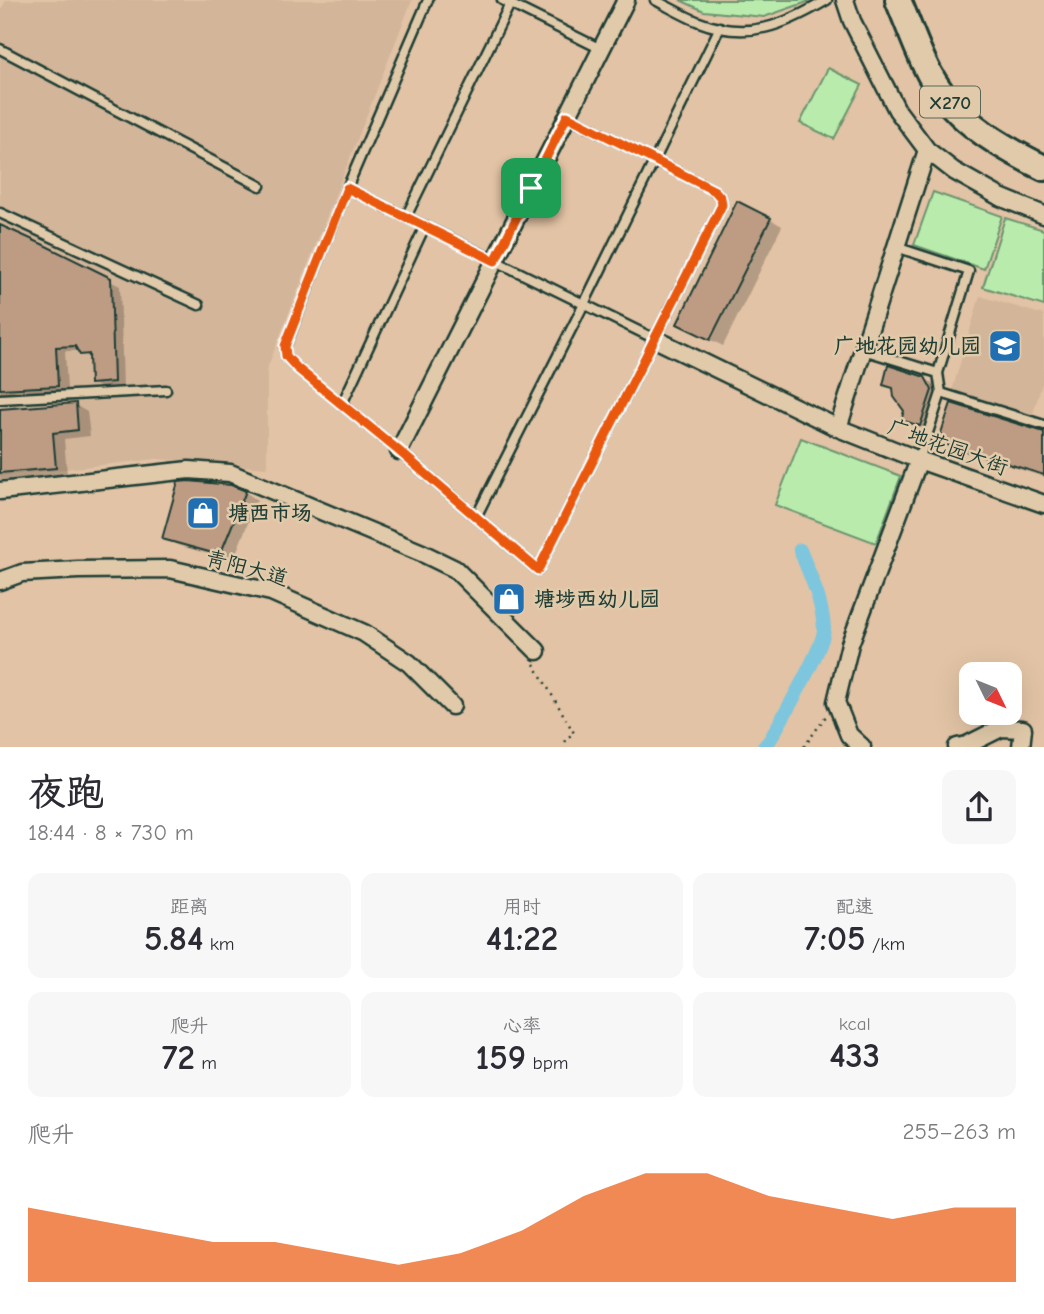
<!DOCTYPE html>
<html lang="zh">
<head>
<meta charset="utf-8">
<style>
	body { margin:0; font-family:"Comic Neue","LXGW WenKai TC",sans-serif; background:#f7f7f7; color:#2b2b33; height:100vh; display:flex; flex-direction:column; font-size:26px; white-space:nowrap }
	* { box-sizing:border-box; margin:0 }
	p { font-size:23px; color:#7c7c81 }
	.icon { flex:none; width:38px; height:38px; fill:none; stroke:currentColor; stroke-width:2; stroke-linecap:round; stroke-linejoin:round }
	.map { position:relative; height:747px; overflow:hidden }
	.panel { display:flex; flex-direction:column; background:#fff; flex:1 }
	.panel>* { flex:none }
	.needle { width:46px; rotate:133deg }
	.tools { position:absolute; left:959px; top:662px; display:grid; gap:14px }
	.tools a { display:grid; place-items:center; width:63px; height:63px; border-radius:14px; background:#fff; box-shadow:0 7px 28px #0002; font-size:35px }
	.pin { position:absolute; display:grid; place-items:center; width:60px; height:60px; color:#fff; margin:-30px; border-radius:14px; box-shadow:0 4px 10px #0006 }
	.round { display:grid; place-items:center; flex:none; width:74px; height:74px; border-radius:14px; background:#f7f7f7 }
	.head { display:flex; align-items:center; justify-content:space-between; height:119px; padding:0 28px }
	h1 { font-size:38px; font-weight:700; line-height:52px }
	.figures { display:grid; grid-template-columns:repeat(3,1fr); gap:10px; height:119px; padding:7px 28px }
	.figures div { display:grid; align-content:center; border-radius:14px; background:#f7f7f7; text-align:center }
	.figures b { font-size:35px; font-weight:700 }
	.figures small { font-size:19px; font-weight:400 }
	.figures p { font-size:19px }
	.chart { height:196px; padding:14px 28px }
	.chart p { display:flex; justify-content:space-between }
	.chart svg { width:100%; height:126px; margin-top:7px; fill:#ea580c; opacity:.7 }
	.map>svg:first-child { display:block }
	.built { fill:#d3b599 }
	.green { fill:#b9ecac; stroke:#6c9470; stroke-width:2 }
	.shadow { fill:#0003 }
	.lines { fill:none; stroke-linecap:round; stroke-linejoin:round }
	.canal { stroke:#7dc6de; stroke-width:14 }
	.building { fill:#be9c84; stroke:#1f3d34; stroke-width:2 }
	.service-casing { stroke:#1f3d34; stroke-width:13 }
	.minor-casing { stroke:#1f3d34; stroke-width:21 }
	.primary-casing { stroke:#1f3d34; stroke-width:30 }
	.path { stroke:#1f3d34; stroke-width:2.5; stroke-dasharray:2 5; stroke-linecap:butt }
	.service { stroke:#e1caaa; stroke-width:8 }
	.minor { stroke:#e1caaa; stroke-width:16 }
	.primary { stroke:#e1caaa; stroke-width:24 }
	.route-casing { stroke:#fff; stroke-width:14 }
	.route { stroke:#ea580c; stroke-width:9 }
	.labels { text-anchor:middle; stroke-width:5; stroke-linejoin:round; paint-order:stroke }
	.shield { fill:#e1caaa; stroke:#596757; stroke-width:2 }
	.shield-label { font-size:19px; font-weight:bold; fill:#1f3d34 }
	.poi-label { font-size:21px; font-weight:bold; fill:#1f3d34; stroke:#e1caaa; text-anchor:start }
	.street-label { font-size:21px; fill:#1f3d34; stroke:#e1caaa }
</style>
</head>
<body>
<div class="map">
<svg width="1044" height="747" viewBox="0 0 1044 747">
	<rect width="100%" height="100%" fill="#e2c3a5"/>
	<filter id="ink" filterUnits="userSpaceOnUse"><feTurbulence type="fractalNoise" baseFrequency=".0143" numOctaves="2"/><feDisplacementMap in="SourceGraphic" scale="14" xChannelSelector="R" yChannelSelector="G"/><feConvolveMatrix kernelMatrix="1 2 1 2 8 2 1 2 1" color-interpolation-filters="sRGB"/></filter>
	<g filter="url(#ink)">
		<!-- built -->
		<path class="built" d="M 6,0 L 412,0 L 267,369 L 267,468 L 157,459 L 0,476 L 0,12 Z
			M 980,296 L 1044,315 L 1044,377 L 1032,417 L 952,391 Z"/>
		<!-- green -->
		<path class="green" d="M 680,0 L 813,0 L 764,17 L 704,11 Z
			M 828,68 L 862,85 L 834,139 L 800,123 Z
			M 933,192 L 1002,216 L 984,269 L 914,245 Z
			M 1005,218 L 1044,230 L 1044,306 L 983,287 Z
			M 801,438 L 901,476 L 876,543 L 775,505 Z"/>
		<!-- shadow -->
		<path class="shadow" d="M 770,219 L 782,226 L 723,346 L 691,330 Z
			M 0,227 L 120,286 L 123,387 L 101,388 L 91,383 L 91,359 L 80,351 L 65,351 L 67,390 L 0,394 Z
			M 924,378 L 934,384 L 941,396 L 930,430 L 913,424 L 903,419 L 906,410 L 895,390 L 885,384 Z
			M 75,405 L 87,412 L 90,436 L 64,439 L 67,474 L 0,480 L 0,411 Z
			M 1044,433 L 1044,477 L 953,448 L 940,441 Z
			M 245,492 L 257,500 L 233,561 L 177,545 L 164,538 Z"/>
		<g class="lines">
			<!-- canal -->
			<path class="canal" d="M 764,747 L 770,740 C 781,720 825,647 824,628 C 822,600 810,575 800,550"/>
		</g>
		<!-- building -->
		<path class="building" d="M 737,201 L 771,218 L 710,340 L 677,324 Z
			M 0,225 L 42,244 L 111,278 L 114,382 L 90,384 L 89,354 L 80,355 L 75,346 L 56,347 L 58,386 L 0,389 Z
			M 888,365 L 925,377 L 932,390 L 920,426 L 901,420 L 904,411 L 894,397 L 893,388 L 883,385 Z
			M 76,403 L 78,430 L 53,433 L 56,468 L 0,473 L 0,409 Z
			M 951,403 L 1044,432 L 1044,475 L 938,442 Z
			M 189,481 L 231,485 L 246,491 L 220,555 L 162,539 L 178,482 Z"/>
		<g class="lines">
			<defs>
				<path id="service" d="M 428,0 L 347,188 L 285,347 L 286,356 L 297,368 L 399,451 L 538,570 L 722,205 L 721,198 L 715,191 L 567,116
					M 502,0 L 601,49
					M 655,0 C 669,7 684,16 699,22 C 748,41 785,25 827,0
					M 0,49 L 260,186
					M 347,188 L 655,339
					M 0,213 L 199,305
					M 406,217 L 510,4
					M 896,247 L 969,271 L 938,373 L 941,393 L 919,460
					M 863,350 L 938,373
					M 941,393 L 1044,425
					M 0,399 L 166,390
					M 342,404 L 425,226
					M 476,517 L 584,304 L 720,27"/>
				<path id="minor" d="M 845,0 L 852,21 L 897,110 L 927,150 L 954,171 L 1000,197 L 1044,215
					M 655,339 L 838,428 L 919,460 L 1044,504
					M 838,428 L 927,150
					M 399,451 L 626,0
					M 0,491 L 189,470 L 230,473 L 422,553 L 455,569 L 537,651
					M 0,581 L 22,573 L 78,570 L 170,569 L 271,592 L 364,633 L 409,663 L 452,706
					M 862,747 L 849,735 L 836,702 L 850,644 L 919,460
					M 957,747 L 967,745 L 1001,728 L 1023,729 L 1021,747"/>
				<path id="primary" d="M 898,0 C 907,21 915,44 925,65 C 949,117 995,144 1044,168"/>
			</defs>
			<!-- service casing -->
			<use href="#service" class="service-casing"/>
			<!-- minor casing -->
			<use href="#minor" class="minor-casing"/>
			<!-- primary casing -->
			<use href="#primary" class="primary-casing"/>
			<!-- path -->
			<path class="path" d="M 534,664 L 574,733 L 566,739 L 565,747
				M 804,747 L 826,716"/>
			<!-- service -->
			<use href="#service" class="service"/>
			<!-- minor -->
			<use href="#minor" class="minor"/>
			<!-- primary -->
			<use href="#primary" class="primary"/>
		</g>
	</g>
	<g class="lines" filter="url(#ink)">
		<defs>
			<path id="route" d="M 567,116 L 715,191 L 721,198 L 722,205 L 538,570 L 399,451 L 297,368 L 286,356 L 285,346 L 347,188 L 495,261 Z"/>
		</defs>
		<!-- route casing -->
		<use href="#route" class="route-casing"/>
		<!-- route -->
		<use href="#route" class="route"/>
	</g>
	<!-- icons -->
	<defs>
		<symbol id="school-square" viewBox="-11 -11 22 22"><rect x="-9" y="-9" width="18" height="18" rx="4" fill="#1f6fb2" stroke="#e1caaa"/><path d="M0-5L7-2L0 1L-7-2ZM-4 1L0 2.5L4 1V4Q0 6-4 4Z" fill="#fff"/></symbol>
		<symbol id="shop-square" viewBox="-11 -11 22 22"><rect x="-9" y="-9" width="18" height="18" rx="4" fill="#1f6fb2" stroke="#e1caaa"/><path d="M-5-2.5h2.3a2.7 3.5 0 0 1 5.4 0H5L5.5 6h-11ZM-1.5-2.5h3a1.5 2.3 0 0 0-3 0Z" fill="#fff"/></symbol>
	</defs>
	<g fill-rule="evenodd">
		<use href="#school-square" x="986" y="327" width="38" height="38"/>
		<use href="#shop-square" x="184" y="494" width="38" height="38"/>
		<use href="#shop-square" x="490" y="580" width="38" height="38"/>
	</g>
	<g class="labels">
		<!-- shield labels -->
		<rect class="shield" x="920" y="86.5" width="60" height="31" rx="5"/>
		<g class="shield-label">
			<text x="950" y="109">X270</text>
		</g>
		<!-- poi labels -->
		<g class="poi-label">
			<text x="981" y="353" text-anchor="end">广地花园幼儿园</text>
			<text x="228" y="520">塘西市场</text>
			<text x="534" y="606">塘埗西幼儿园</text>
		</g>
		<!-- street labels -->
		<g class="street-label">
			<text transform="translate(948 447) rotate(20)" y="7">广地花园大街</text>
			<text transform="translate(247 568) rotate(15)" y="7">青阳大道</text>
		</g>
	</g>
</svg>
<div class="tools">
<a><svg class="needle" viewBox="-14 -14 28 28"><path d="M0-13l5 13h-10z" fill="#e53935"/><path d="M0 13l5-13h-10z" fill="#7c7c81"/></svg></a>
</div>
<div class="pin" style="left:531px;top:188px;background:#1e9e55"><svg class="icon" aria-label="arrive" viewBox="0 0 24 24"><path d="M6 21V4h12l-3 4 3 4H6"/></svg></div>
</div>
<section class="panel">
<div class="head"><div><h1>夜跑</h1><p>18:44 · 8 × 730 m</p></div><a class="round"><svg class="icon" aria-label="share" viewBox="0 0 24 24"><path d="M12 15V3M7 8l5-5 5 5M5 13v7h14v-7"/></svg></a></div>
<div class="figures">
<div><p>距离</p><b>5.84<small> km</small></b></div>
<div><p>用时</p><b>41:22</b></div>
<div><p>配速</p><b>7:05<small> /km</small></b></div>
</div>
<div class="figures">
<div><p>爬升</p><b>72<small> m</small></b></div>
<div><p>心率</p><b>159<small> bpm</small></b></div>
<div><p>kcal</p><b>433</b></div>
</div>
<div class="chart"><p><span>爬升</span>255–263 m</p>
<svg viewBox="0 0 160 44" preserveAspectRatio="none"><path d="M0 44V18L10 22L20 26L30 30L40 30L50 34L60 38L70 34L80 26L90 14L100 6L110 6L120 14L130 18L140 22L150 18L160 18V44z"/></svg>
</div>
</section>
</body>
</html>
